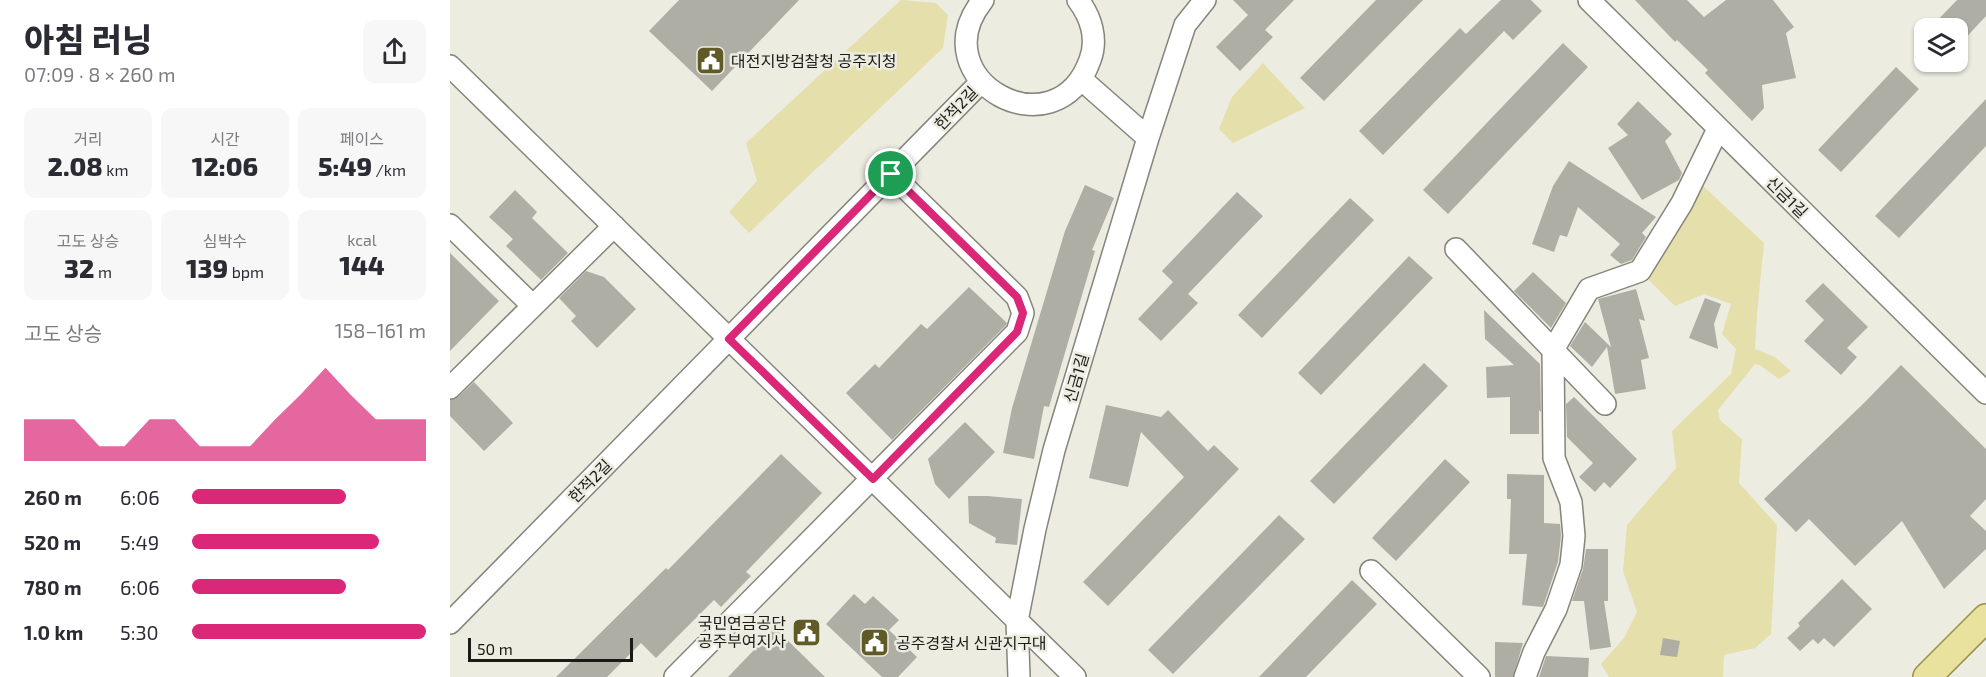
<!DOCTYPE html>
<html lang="ko">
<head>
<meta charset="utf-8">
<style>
	body { margin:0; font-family:"Exo 2","Noto Sans KR",sans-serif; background:#f7f7f7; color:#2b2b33; height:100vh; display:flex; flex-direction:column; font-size:22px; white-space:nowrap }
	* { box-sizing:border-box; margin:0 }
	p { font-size:20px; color:#7c7c81 }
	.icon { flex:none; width:33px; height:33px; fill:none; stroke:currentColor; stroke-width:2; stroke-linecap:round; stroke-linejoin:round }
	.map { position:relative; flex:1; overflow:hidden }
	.sheet { display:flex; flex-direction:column; background:#fff; width:450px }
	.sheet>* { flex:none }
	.tools { position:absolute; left:1464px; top:18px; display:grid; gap:12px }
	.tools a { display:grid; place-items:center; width:54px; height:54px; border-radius:12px; background:#fff; box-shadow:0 2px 4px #0004; font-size:30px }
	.scale { position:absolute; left:18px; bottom:15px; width:165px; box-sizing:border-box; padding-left:6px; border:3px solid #1a1a16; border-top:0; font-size:16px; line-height:21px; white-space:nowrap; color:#1a1a16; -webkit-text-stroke:4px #edece1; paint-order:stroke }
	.pin { position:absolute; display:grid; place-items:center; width:51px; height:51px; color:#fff; margin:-26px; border:3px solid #fff; border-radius:50%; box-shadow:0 2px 6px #0007 }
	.round { display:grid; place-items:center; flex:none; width:63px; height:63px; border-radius:12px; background:#f7f7f7 }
	.overview { display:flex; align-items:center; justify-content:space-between; height:102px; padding:0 24px }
	h1 { font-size:33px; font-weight:800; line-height:45px }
	.figures { display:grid; grid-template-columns:repeat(3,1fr); gap:9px; height:102px; padding:6px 24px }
	.figures div { display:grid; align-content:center; border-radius:12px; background:#f7f7f7; text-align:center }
	.figures b { font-size:26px; font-weight:800 }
	.figures small { font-size:16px; font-weight:400 }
	.figures p { font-size:16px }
	.chart { height:168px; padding:12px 24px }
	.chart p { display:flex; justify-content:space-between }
	.chart svg { width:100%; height:108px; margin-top:6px; fill:#db2777; opacity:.7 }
	ul { padding:0 24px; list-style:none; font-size:20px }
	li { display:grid; grid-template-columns:96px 72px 1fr; align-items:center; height:45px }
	li i { height:15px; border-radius:8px; background:#db2777 }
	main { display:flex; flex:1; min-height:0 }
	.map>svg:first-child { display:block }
	.green { fill:#e4dfab }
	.building { fill:#afaea4 }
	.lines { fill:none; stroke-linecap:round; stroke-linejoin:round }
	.minor-casing { stroke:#85857b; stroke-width:24 }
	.major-casing { stroke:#978f45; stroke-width:30 }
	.minor { stroke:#fff; stroke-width:21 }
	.major { stroke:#e9e29f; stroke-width:27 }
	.route-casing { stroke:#fff; stroke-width:12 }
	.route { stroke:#db2777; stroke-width:8 }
	.labels { text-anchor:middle; stroke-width:5; stroke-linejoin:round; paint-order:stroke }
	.poi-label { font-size:16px; fill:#1a1a16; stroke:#edece1; text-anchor:start }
	.street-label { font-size:16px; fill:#1a1a16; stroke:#edece1 }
</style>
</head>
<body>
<main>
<section class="sheet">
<div class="overview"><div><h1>아침 러닝</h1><p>07:09 · 8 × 260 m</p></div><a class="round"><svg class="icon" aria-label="share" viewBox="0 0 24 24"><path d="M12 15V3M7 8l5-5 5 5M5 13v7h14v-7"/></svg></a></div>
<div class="figures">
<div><p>거리</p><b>2.08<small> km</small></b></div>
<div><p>시간</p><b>12:06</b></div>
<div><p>페이스</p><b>5:49<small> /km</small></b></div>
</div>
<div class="figures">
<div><p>고도 상승</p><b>32<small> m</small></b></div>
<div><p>심박수</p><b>139<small> bpm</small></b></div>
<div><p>kcal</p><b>144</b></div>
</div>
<div class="chart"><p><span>고도 상승</span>158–161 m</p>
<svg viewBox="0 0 160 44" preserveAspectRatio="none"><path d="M0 44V27L10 27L20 27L30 38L40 38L50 27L60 27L70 38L80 38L90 38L100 27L110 17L120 6L130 17L140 27L150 27L160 27V44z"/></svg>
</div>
<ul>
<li><b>260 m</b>6:06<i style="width:66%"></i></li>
<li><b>520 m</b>5:49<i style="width:80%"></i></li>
<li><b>780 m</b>6:06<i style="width:66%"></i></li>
<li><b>1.0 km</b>5:30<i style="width:100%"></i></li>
</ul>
</section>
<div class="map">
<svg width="1536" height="677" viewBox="0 0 1536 677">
	<rect width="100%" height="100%" fill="#edece1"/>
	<!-- green -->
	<path class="green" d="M 451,0 L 486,3 L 498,15 L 493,48 L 299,233 L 279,212 L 307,181 L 296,143 Z
		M 813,63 L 855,108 L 783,143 L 769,129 L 782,97 Z
		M 1251,184 L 1314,243 L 1307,314 L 1305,349 L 1325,357 L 1341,371 L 1329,379 L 1311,366 L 1305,364 L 1268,410 L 1270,420 L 1292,439 L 1289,483 L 1327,525 L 1321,634 L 1305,648 L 1274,655 L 1273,677 L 1159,677 L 1151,664 L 1174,638 L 1187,612 L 1173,571 L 1177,525 L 1226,468 L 1222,431 L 1281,374 L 1286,349 L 1272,334 L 1281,304 L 1254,294 L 1225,306 L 1197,278 Z"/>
	<!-- building -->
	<path class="building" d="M 229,0 L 349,0 L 262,91 L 199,31 Z
		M 783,0 L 844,0 L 815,30 L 823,37 L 790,71 L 766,47 L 798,15 Z
		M 926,0 L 973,0 L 874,101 L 850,78 Z
		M 1051,0 L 1081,0 L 1092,11 L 1063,40 L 1054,31 L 933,155 L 909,131 L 1010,28 L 1016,34 Z
		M 1185,0 L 1237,0 L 1254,17 L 1276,0 L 1323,0 L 1344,27 L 1336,33 L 1346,78 L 1312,85 L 1314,108 L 1302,121 L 1255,73 L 1258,70 L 1227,40 L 1225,42 Z
		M 1507,0 L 1536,0 L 1536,16 L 1508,46 L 1508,28 L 1480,28 Z
		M 1113,43 L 1138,67 L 998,214 L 973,190 Z
		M 1446,67 L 1469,89 L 1391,172 L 1368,150 Z
		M 1536,99 L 1536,146 L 1449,238 L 1425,216 Z
		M 1188,101 L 1222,134 L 1215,141 L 1232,173 L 1229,180 L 1192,200 L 1158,148 L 1178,135 L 1167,124 Z
		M 1119,161 L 1206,217 L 1192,233 L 1196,237 L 1182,260 L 1171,264 L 1160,255 L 1170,244 L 1128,207 L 1117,237 L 1110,235 L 1104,252 L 1082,244 L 1103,186 Z
		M 635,185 L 664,198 L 642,250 L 645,251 L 599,407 L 594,406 L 584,459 L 553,453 L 562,408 L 615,231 Z
		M 65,190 L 87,212 L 82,218 L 118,253 L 91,280 L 56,246 L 63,239 L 39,217 Z
		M 787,192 L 813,216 L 738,294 L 748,303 L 711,341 L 688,319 L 723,282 L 712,271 Z
		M 900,198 L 924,220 L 812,338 L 788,315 Z
		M 0,253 L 49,301 L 0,351 Z
		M 959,256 L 983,278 L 871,395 L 848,373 Z
		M 136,271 L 154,277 L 186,309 L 147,348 L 121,321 L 126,316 L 109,298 Z
		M 1083,272 L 1116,303 L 1101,328 L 1064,291 Z
		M 1373,283 L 1418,327 L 1397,348 L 1407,357 L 1391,375 L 1354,341 L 1374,320 L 1355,301 Z
		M 519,287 L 557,323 L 556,325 L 442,440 L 396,393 L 425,364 L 429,368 L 471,324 L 477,329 Z
		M 1186,289 L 1195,321 L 1189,319 L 1199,358 L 1191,360 L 1196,389 L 1165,394 L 1157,347 L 1142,367 L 1120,346 L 1135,322 L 1161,347 L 1148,299 Z
		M 1255,298 L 1271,304 L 1264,324 L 1268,349 L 1239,338 Z
		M 1034,310 L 1090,364 L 1091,412 L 1089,410 L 1089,434 L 1060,434 L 1060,397 L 1037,398 L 1036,367 L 1064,365 L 1035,339 Z
		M 974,363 L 998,386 L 884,504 L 860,481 Z
		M 1451,365 L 1536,449 L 1536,499 L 1520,516 L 1536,531 L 1536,549 L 1494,589 L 1452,521 L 1405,566 L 1359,519 L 1346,532 L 1314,499 L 1414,403 Z
		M 24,382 L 63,423 L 34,451 L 0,416 L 0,400 L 8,397 Z
		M 1124,397 L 1187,459 L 1160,488 L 1154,482 L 1145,492 L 1129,477 L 1143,463 L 1117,437 L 1116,404 Z
		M 656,405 L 711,417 L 718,410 L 758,451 L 764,445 L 789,469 L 658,606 L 633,582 L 734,477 L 691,432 L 678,487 L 639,478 Z
		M 515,422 L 545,452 L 499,499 L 485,484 L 478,459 Z
		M 331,454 L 372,493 L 296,572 L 301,576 L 271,607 L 264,600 L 206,658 L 191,643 L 157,677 L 106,677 L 216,568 L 218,570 Z
		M 995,459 L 1020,482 L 946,561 L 922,538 Z
		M 1057,474 L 1094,475 L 1094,523 L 1110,524 L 1111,536 L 1108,562 L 1093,607 L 1072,605 L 1077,554 L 1059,554 L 1061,499 L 1057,499 Z
		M 518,496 L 537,496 L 572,499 L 567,545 L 545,543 L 546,538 L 519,523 Z
		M 829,515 L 855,539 L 723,674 L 698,650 Z
		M 1136,549 L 1158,549 L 1158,601 L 1154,601 L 1161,647 L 1140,650 L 1134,601 L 1122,601 L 1133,569 Z
		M 1392,579 L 1422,609 L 1384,647 L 1374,638 L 1368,644 L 1363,639 L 1350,651 L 1337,638 L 1350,626 L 1348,623 Z
		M 902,580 L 927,604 L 856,677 L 809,677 Z
		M 404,594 L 415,604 L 423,596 L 449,620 L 439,630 L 467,657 L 448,677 L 432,677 L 376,624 Z
		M 325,628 L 375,677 L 278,677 Z
		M 1213,638 L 1230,641 L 1227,657 L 1210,655 Z
		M 1045,642 L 1073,643 L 1063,677 L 1045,677 Z
		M 1096,656 L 1139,658 L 1138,677 L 1089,677 Z"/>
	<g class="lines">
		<defs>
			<path id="minor" d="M 533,0 C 469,80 606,155 640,60 C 648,39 641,17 628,0
				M 1139,0 L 1536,393
				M 0,66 L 625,677
				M 698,138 L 735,25 L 755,0
				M 0,225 L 83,306
				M 1006,249 L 1155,404
				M 0,388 L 164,226
				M 921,571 L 1029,677
				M 0,623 L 531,82
				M 225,677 L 567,332 L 573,313 L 567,297 L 441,174
				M 569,677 L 567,621 L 585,529 L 604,450 L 698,138 L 631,79
				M 1075,677 L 1084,652 L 1106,609 L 1121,565 L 1124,536 L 1121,502 L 1104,458 L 1103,350 L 1139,289 L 1190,271 L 1232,203 L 1268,129"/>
			<path id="major" d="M 1477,677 L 1536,618"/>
		</defs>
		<!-- minor casing -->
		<use href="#minor" class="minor-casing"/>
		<!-- major casing -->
		<use href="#major" class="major-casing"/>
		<!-- minor -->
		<use href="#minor" class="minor"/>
		<!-- major -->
		<use href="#major" class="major"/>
	</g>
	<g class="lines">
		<defs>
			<path id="route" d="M 441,174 L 567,297 L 573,313 L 567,332 L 423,479 L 279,339 Z"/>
		</defs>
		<!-- route casing -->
		<use href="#route" class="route-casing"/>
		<!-- route -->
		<use href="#route" class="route"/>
	</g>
	<!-- icons -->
	<defs>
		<symbol id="civic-square" viewBox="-11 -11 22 22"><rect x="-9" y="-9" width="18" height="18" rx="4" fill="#605a26" stroke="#edece1"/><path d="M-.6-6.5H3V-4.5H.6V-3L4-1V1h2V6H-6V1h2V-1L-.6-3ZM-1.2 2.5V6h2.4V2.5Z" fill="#fff"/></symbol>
	</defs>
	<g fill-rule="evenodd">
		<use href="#civic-square" x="244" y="44" width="33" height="33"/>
		<use href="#civic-square" x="340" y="616" width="33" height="33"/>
		<use href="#civic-square" x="408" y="626" width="33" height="33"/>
	</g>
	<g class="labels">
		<!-- poi labels -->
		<g class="poi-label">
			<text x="281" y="67">대전지방검찰청 공주지청</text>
			<text x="336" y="629" text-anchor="end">국민연금공단<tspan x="336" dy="18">공주부여지사</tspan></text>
			<text x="446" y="649">공주경찰서 신관지구대</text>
		</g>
		<!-- street labels -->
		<g class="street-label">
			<text transform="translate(506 108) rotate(-46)" y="6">한적2길</text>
			<text transform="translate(1337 197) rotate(45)" y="6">신금1길</text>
			<text transform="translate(626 378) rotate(-74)" y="6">신금1길</text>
			<text transform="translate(140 481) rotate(-45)" y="6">한적2길</text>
		</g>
	</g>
</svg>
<div class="tools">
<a><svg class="icon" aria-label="layers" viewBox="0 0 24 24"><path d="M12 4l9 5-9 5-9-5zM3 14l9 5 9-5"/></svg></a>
</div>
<div class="scale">50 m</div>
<div class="pin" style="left:441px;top:174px;background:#1e9e55"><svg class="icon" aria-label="arrive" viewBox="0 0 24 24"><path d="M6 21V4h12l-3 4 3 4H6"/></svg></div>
</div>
</main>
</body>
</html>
